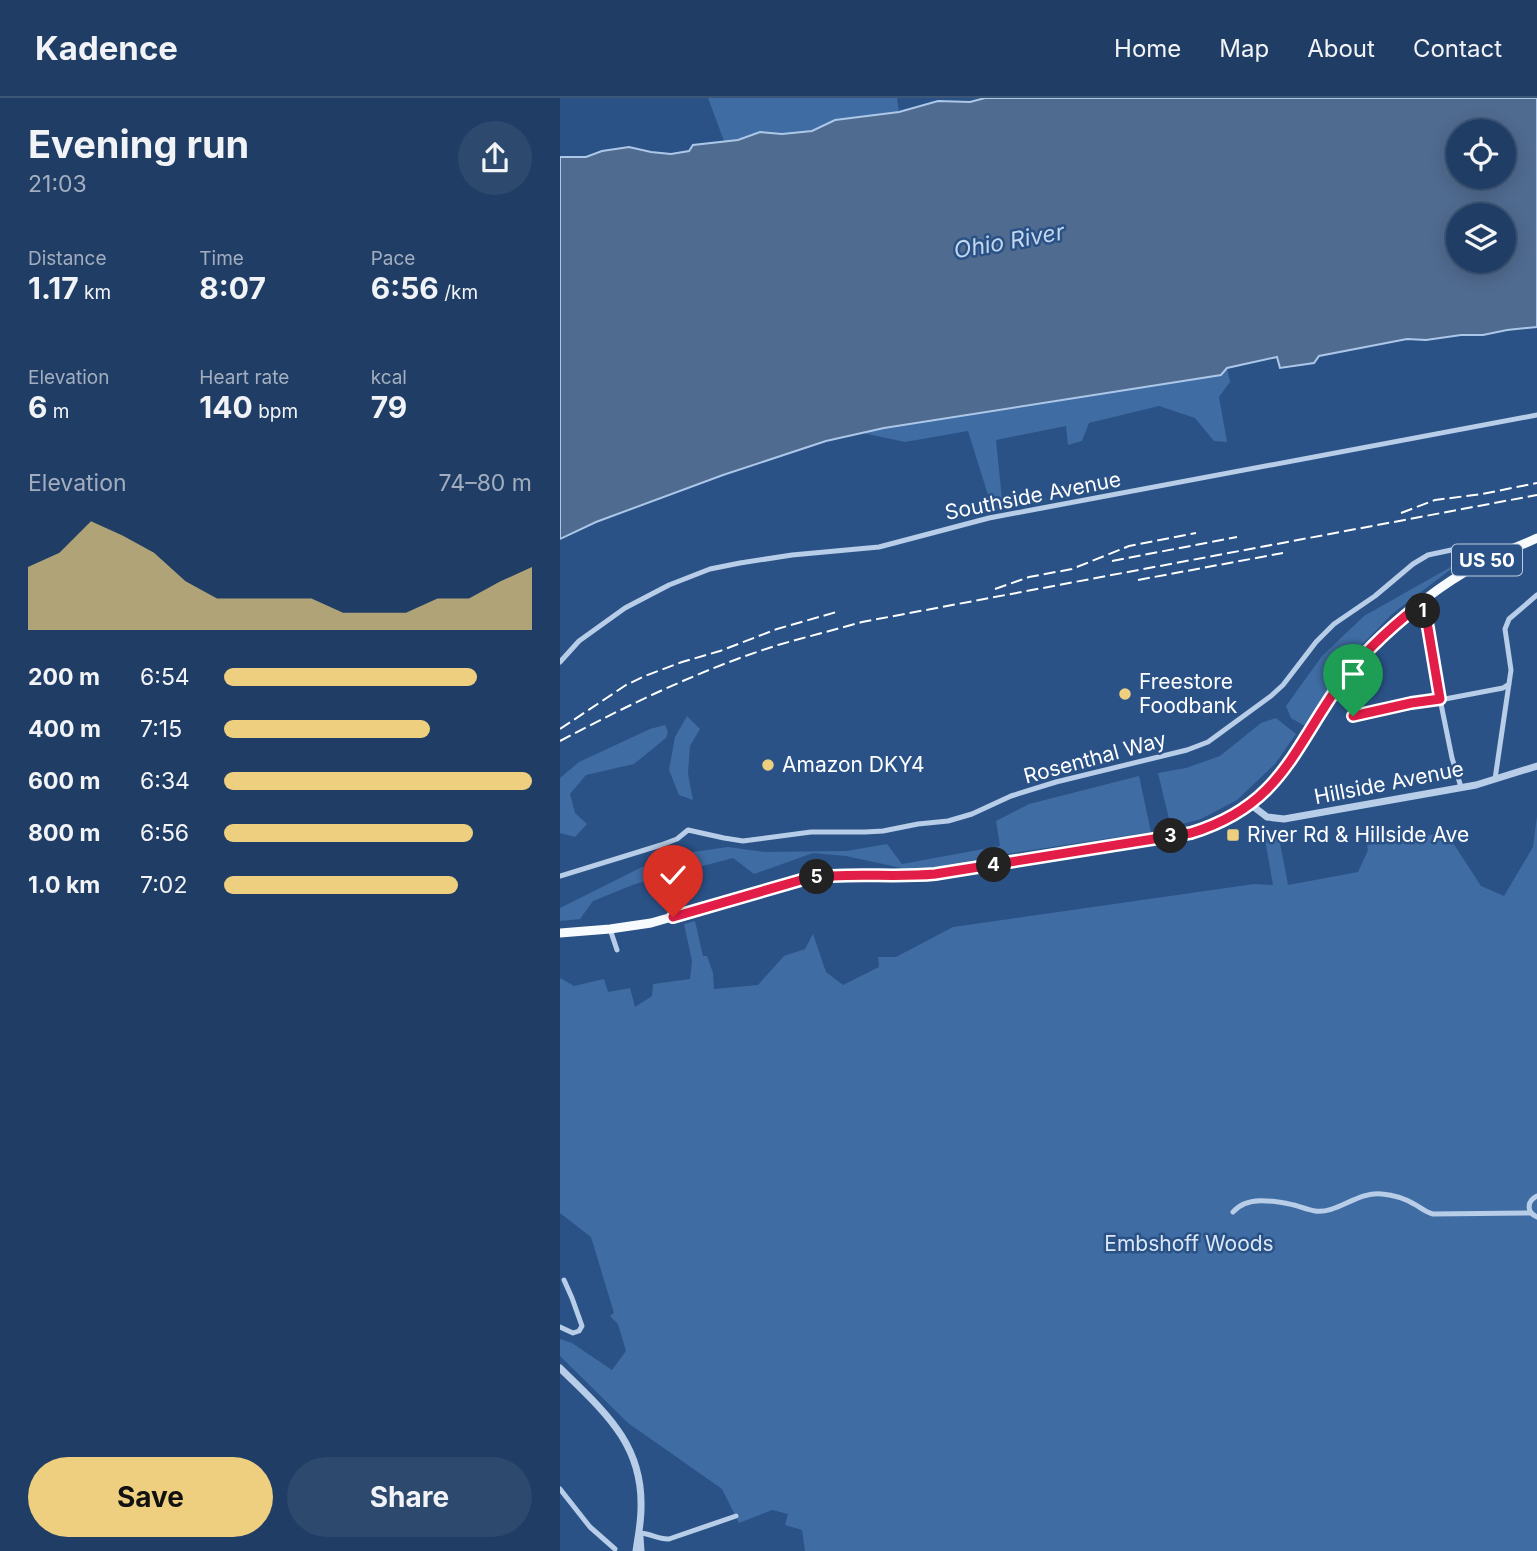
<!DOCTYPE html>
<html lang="en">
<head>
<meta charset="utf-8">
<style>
	body { margin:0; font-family:Inter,sans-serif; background:#2d496e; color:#f1f3f6; height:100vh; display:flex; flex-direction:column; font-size:26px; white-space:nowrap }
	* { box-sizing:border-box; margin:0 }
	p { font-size:23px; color:#a2aebf }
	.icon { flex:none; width:38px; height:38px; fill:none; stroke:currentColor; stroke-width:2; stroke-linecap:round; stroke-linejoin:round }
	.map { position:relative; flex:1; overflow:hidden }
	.side { display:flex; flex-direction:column; background:#203e65; width:560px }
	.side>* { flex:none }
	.controls { position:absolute; left:886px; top:21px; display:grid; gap:14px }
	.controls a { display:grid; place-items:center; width:70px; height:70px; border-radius:50%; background:#203e65; box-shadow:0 4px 18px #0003,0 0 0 2px #3d5779; font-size:35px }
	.pin { position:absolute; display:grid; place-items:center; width:60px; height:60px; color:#fff; margin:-72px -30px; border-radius:50% 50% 50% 0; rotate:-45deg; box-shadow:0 0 7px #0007 }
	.pin .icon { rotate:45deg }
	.km { position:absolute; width:35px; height:35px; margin:-18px; border-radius:50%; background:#222; color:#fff; font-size:19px; line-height:35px; text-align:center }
	.round { display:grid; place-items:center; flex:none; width:74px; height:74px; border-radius:37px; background:#2d496e }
	.overview { display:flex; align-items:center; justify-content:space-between; height:119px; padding:0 28px }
	h1 { font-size:38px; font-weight:700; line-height:52px }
	.metrics { display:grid; grid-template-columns:repeat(3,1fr); gap:10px; height:119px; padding:7px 28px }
	.metrics div { display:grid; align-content:center }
	.metrics b { font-size:30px; font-weight:700 }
	.metrics small { font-size:19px; font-weight:400 }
	.metrics p { font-size:19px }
	.chart { height:196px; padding:14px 28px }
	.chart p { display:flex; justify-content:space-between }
	.chart svg { width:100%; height:126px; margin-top:7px; fill:#eecf7f; opacity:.7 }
	.action { display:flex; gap:14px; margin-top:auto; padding:14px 28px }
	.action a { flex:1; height:80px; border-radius:42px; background:#eecf7f; color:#111; font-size:28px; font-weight:700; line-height:80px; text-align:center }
	.action a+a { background:#2d496e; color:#f1f3f6 }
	ul { padding:0 28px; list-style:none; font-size:23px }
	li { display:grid; grid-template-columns:112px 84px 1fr; align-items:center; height:52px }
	li i { height:18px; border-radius:9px; background:#eecf7f }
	header { display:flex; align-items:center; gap:42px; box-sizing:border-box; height:98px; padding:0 35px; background:#203e65; border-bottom:2px solid #3d5779 }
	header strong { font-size:33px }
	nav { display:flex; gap:38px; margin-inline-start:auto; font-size:24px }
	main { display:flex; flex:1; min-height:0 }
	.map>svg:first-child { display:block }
	.green { fill:#3f6ca3 }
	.water { fill:#506b90; stroke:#acc7e8; stroke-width:2; fill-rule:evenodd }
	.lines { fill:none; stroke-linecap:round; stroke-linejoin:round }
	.minor { stroke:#b7cde8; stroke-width:5 }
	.tertiary { stroke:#b7cde8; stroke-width:7 }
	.primary { stroke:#f8fbfe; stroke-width:9 }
	.rail { stroke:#fff; stroke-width:2; stroke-dasharray:12 5; stroke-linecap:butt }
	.route-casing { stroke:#fff; stroke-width:14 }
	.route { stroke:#e11d48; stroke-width:9 }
	.poi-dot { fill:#eecf7f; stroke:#2a5287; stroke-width:2.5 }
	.labels { text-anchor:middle; stroke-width:5; stroke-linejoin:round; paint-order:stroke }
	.shield { fill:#2a5287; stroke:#bfcbdb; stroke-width:2 }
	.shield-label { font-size:19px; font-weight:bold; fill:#fff }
	.street-label { font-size:21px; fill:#fff; stroke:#2a5287 }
	.poi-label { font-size:21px; fill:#fff; stroke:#2a5287; text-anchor:start }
	.park-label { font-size:21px; fill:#dae7f6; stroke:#2a5287 }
	.water-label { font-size:23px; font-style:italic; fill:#c3d7ef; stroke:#2a5287 }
</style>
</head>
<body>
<header>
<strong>Kadence</strong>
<nav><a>Home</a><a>Map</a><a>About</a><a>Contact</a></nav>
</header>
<main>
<section class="side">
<div class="overview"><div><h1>Evening run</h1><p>21:03</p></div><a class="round"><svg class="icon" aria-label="share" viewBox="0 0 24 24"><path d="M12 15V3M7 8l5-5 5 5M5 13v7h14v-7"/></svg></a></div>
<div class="metrics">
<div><p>Distance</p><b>1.17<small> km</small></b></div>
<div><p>Time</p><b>8:07</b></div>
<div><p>Pace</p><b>6:56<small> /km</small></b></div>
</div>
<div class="metrics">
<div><p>Elevation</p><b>6<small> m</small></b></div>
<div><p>Heart rate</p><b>140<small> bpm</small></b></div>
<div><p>kcal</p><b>79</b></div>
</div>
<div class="chart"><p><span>Elevation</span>74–80 m</p>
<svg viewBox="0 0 160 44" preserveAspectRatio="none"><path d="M0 44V22L10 17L20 6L30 11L40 17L50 27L60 33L70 33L80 33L90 33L100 38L110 38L120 38L130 33L140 33L150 27L160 22V44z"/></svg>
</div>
<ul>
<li><b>200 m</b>6:54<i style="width:82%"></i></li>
<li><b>400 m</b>7:15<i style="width:67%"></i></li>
<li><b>600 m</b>6:34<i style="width:100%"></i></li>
<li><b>800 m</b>6:56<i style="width:81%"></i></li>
<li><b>1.0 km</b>7:02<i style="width:76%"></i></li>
</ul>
<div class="action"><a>Save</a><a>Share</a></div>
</section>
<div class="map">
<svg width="977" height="1453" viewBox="0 0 977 1453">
	<rect width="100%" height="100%" fill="#2a5287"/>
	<!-- green -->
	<path class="green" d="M 148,0 L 337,0 L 339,14 L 275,22 L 252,33 L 222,36 L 200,34 L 178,42 L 164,43 Z
		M 667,270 L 670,284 L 659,299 L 667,344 L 654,343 L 635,320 L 599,308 L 529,325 L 522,343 L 508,347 L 506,328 L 436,342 L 443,411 L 433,413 L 408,333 L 345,344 L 303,335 L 324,330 L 452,309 L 660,277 Z
		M 903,462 L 832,516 L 799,550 L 745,628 L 731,620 L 726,608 L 762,558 L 804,518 Z
		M 127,618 L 140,631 L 130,648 L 128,676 L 133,702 L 119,697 L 109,672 L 115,639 Z
		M 716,620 L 736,636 L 715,666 L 677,702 L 641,721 L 611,729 L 598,675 L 626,670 L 660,658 L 701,625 Z
		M 105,627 L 108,634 L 106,640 L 74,666 L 26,677 L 10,696 L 15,715 L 27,726 L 15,739 L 0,735 L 0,680 L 19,664 L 90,631 Z
		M 579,678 L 591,734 L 440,757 L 355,773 L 286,758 L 253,755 L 194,776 L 173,760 L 75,786 L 33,803 L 20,821 L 0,823 L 0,810 L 82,769 L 133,754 L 168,749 L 204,754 L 287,753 L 327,746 L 342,766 L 440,748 L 436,723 L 469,706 Z
		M 977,718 L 977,1453 L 245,1453 L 242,1432 L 225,1427 L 228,1416 L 212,1412 L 179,1425 L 162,1391 L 68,1325 L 0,1258 L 0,1241 L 12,1245 L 52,1272 L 66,1253 L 58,1226 L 50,1218 L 54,1215 L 31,1139 L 0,1115 L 0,880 L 14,888 L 44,881 L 48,894 L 70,890 L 75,909 L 92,898 L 93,886 L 130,881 L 132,863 L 124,826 L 135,823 L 143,858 L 147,858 L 153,875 L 154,891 L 198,887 L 224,858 L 245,851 L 253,836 L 266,874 L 283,887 L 319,869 L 318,859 L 336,859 L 393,829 L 694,786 L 713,787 L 704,736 L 718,734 L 728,787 L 798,774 L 808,752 L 807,747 L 845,740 L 845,742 L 886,734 L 921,788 L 944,798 L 973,749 Z"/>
	<!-- water -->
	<path class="water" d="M 425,0 L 977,0 L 977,229 L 947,232 L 923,237 L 901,237 L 866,242 L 847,241 L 759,258 L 754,265 L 720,270 L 717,259 L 667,270 L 661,277 L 324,330 L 266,343 L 163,377 L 36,424 L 0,441 L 0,59 L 26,59 L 42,53 L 69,49 L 91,54 L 111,56 L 129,53 L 133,47 L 178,42 L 200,34 L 222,36 L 252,33 L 275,22 L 339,14 L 378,3 L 410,4 ZM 898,33 L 943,33 L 943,79 L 898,79 ZM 898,117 L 943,117 L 943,163 L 898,163 Z"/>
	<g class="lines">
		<!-- minor -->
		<path class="minor" d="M 859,507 L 867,524 L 880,601 L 892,660 L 901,689
			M 0,564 L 19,543 L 65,510 L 109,487 L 150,471 L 180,465 L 232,457 L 319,449 L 429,420 L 977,317
			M 793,618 L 851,605 L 885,601 L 943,590 L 949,586
			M 935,681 L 951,572 L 945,531 L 949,521 L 977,497
			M 0,778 L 101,747 L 117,741 L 128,732 L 164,740 L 183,743 L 251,734 L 305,734 L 323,733 L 358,726 L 388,723 L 412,716 L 451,698 L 496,684 L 627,652 L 648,644 L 711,598 L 723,587 L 756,544 L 774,526 L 815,498 L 853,466 L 868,457 L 896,451 L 908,453 L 922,465
			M 50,831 L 57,852
			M 977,1098 C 967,1103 966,1114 977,1119
			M 673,1114 C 687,1097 714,1103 734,1107 C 741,1109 748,1112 755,1113 C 777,1116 798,1093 822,1096 C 833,1097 844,1100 854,1106 C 860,1109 865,1114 873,1116 L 971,1115
			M 0,1229 L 13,1235 L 19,1233 L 22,1228 L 12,1200 L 4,1182
			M 0,1391 L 30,1429 L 55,1451
			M 79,1435 C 90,1435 99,1442 109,1441 L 176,1418"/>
		<!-- tertiary -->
		<path class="tertiary" d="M 690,706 L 707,719 L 724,721 L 916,687 L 977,668
			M 0,1270 C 42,1312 83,1344 81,1410 C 81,1425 78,1439 76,1453
			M 80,1439 L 81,1453"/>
		<!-- primary -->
		<path class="primary" d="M 0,835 L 50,831 L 91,825 L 248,780 C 290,774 333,780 375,776 L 631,735 C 659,727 685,714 705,694 C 736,664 754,624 779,589 C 789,574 801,561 813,548 C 844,516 880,487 919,466 C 938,456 958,449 977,440"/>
		<!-- rail -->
		<path class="rail" d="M 841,415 L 875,402 L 922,396 L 977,385
			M 552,463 L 677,439
			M 578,482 L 723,455
			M 435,491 L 469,479 L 512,471 L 569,448 L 636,435
			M 0,631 L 66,587 L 85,578 L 122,564 L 160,553 L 217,531 L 280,513
			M 0,643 C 70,606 142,571 218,547 C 246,539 274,532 302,524 L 977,397"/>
	</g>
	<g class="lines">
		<defs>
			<path id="route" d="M 113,819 L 248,780 C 290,774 333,780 375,776 L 631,735 C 719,708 732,654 779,587 C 801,556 830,530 859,507 L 867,524 L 880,601 L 851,605 L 793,618"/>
		</defs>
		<!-- route casing -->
		<use href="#route" class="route-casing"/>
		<!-- route -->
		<use href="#route" class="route"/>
	</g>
	<!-- markers -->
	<g class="poi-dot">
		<circle cx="565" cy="596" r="7"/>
		<circle cx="208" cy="667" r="7"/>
		<rect x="666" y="730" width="14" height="14" rx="3.5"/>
	</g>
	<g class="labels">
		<!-- shield labels -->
		<rect class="shield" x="892" y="446.5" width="70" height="31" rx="5"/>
		<g class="shield-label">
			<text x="927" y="469">US 50</text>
		</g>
		<!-- street labels -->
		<g class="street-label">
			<text transform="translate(473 398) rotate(-11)" y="7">Southside Avenue</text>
			<text transform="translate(535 660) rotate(-15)" y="7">Rosenthal Way</text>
			<text transform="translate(829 685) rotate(-11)" y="7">Hillside Avenue</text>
		</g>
		<!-- poi labels -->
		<g class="poi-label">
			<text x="579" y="591">Freestore<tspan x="579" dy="24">Foodbank</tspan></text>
			<text x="222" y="674">Amazon DKY4</text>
			<text x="687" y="744">River Rd &amp; Hillside Ave</text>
		</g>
		<!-- park labels -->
		<g class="park-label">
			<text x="629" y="1153">Embshoff Woods</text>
		</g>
		<!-- water labels -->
		<g class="water-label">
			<text transform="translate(449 143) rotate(-10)" y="8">Ohio River</text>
		</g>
	</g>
</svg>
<div class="controls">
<a><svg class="icon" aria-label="locate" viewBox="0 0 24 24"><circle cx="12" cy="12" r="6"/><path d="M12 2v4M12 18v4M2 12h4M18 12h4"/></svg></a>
<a><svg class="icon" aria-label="layers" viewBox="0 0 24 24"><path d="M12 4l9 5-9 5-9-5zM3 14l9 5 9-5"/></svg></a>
</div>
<div class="pin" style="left:793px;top:618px;background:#1e9e55"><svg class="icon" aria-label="arrive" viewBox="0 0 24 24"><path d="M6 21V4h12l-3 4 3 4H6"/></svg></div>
<div class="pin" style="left:113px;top:819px;background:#d93025"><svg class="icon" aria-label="check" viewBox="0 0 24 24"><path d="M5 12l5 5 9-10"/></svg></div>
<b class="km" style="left:863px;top:513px">1</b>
<b class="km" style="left:611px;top:738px">3</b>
<b class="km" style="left:434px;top:767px">4</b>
<b class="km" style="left:257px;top:779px">5</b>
</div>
</main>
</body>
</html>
